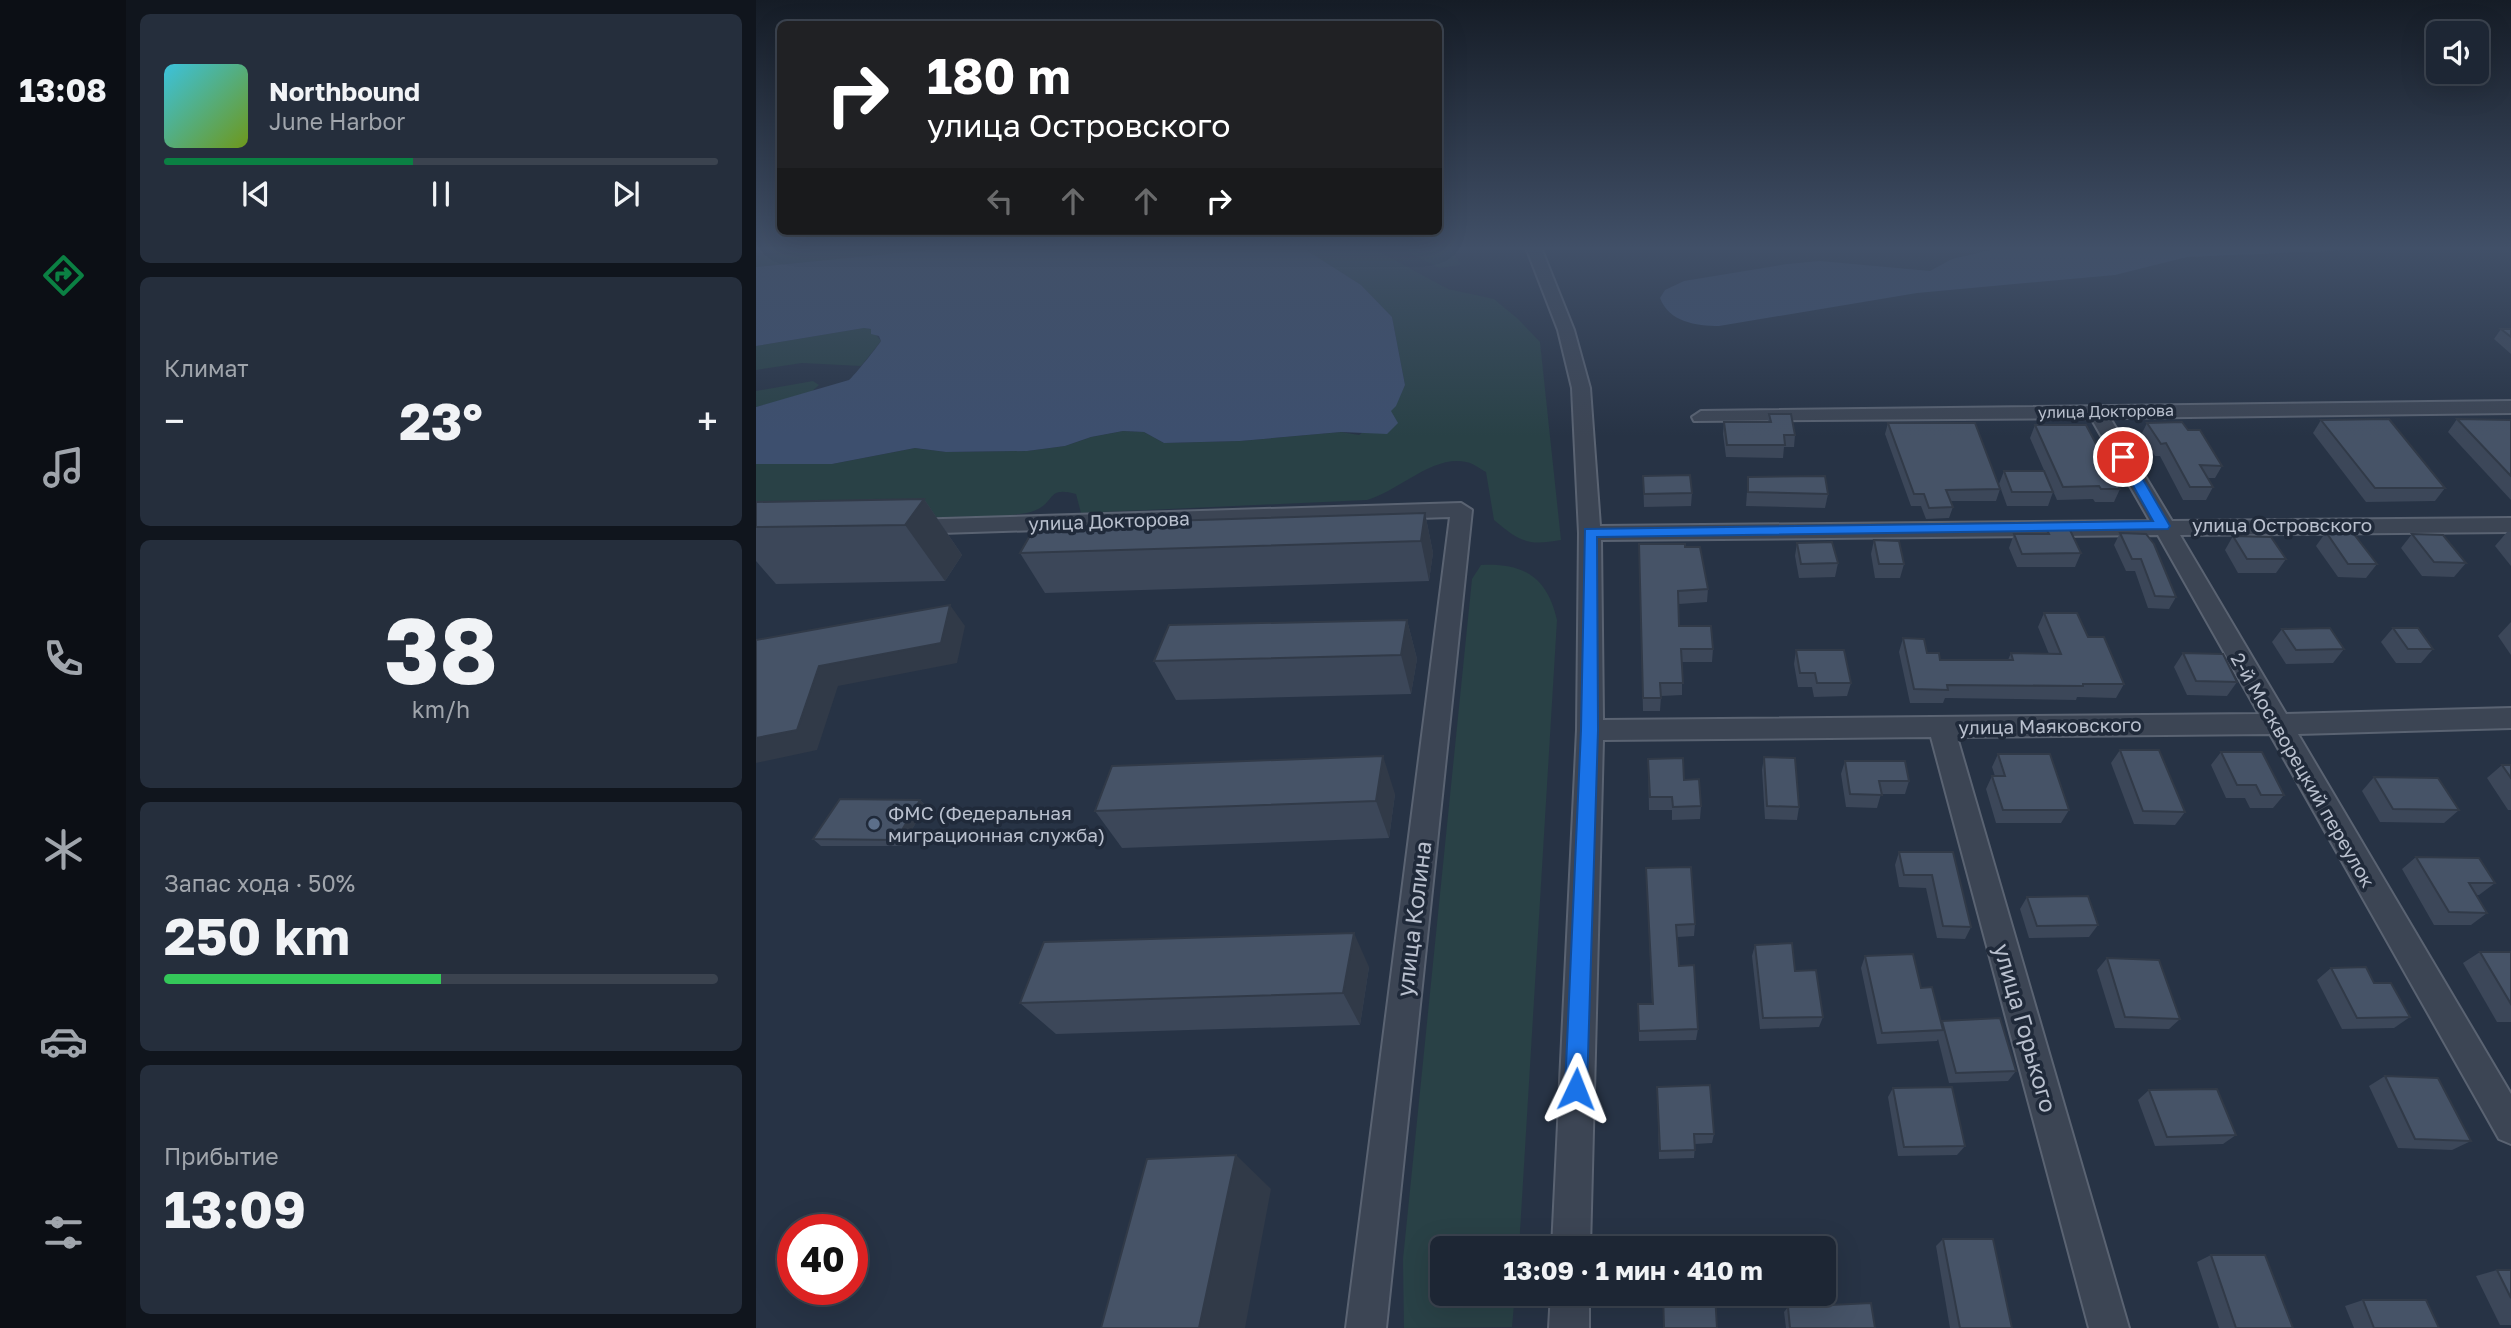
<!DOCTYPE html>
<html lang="ru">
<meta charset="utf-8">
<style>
:root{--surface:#1d2634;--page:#252e3c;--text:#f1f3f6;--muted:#a0a5ac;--line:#3b434f;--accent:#0b8043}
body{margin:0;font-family:"Golos Text",sans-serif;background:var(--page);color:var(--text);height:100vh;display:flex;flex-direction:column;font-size:26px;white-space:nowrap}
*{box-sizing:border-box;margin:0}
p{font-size:23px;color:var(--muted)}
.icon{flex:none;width:38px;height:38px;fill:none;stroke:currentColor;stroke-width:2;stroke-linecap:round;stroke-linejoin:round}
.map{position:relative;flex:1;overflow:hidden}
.details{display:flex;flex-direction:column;gap:14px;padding:14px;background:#10151d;width:630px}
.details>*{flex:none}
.hud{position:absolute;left:21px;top:21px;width:665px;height:214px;border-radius:10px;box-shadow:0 7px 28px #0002,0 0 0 2px var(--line);background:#202124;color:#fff;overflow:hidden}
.tools{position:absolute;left:1670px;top:21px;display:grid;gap:14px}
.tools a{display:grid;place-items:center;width:63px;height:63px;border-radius:10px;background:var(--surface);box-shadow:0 7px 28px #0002,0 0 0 2px var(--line);font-size:35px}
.speed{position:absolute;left:21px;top:1214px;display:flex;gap:14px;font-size:35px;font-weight:700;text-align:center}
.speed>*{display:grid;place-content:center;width:91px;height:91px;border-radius:50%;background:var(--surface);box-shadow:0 7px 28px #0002,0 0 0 2px var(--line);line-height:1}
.speed .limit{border:10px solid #d22;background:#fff;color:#111}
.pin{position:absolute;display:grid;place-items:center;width:60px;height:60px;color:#fff;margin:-30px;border:4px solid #fff;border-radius:50%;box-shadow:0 2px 7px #0007}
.me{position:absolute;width:77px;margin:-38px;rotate:2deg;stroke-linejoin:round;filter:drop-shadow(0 0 5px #0008)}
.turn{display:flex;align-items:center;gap:24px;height:147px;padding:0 35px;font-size:32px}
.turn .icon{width:91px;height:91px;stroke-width:2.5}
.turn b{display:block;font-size:49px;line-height:60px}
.lanes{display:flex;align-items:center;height:66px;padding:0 35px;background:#0003;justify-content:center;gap:35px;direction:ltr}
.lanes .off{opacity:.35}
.big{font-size:52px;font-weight:700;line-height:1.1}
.details .card{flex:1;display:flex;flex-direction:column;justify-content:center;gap:10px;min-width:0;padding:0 24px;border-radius:10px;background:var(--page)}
.details .dial{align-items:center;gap:0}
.dial b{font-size:91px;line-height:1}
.song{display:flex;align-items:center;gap:21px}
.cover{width:84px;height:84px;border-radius:10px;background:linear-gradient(135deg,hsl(190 70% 55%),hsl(80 70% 35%))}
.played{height:7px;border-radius:4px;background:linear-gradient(90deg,var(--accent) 45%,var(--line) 45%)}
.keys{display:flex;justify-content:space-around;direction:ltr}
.heat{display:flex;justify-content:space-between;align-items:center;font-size:38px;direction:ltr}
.charge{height:10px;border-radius:5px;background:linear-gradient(90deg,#34c759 50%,var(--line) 0)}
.trip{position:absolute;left:674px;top:1236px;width:406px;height:70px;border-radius:10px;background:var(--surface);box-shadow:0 7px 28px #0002,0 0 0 2px var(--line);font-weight:700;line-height:70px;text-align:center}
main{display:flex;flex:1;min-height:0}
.tabs{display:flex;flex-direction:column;width:126px;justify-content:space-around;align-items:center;background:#0c0f15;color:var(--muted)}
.tabs .icon{width:49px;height:49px}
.tabs .current{color:var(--accent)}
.tabs b{font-size:32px;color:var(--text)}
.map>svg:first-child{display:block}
.green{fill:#294146}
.water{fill:#3d4f6e}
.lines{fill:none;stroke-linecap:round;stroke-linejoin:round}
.minor-casing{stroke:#5a6372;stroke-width:4}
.minor{fill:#3c4554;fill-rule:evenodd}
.wall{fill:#3c4759}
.shaded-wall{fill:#313a48}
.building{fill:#465367;stroke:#313a48;stroke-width:2}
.route{fill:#1a73e8;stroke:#114b97;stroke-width:2}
.service-dot{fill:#5c6f8a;stroke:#202a3a;stroke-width:2.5}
.labels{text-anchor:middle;stroke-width:7;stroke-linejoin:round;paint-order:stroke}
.far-street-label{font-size:16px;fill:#b9c0ce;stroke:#202a3a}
.street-label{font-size:19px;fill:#b9c0ce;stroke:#202a3a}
.poi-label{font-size:19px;fill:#b9c0ce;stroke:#202a3a;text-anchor:start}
.near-street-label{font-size:23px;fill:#b9c0ce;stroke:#202a3a}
</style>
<main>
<nav class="tabs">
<b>13:08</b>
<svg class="icon current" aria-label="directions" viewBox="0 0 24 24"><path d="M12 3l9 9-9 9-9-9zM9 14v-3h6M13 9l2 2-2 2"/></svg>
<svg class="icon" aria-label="music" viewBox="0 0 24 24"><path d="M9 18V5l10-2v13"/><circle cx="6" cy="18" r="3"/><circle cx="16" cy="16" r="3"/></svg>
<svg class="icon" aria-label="phone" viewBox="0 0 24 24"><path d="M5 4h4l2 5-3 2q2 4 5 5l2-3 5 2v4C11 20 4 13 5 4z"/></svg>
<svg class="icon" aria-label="climate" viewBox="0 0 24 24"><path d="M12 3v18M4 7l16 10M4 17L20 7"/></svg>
<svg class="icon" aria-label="car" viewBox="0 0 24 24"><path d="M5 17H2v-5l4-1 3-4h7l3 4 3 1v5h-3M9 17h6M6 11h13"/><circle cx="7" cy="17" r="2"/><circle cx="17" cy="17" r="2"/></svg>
<svg class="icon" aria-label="filters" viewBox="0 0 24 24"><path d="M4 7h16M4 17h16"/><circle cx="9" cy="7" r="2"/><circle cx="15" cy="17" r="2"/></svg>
</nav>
<section class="details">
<div class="card">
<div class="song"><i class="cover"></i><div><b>Northbound</b><p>June Harbor</p></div></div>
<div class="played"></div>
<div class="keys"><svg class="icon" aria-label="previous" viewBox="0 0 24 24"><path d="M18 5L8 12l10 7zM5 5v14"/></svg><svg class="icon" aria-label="pause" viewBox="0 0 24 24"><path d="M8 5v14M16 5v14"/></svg><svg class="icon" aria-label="next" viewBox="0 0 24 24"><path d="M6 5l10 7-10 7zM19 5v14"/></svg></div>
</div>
<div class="card"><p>Климат</p>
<div class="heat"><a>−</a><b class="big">23°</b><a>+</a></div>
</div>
<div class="card dial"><b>38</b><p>km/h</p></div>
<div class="card"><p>Запас хода · 50%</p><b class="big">250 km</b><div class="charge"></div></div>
<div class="card"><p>Прибытие</p><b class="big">13:09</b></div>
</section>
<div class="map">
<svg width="1755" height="1328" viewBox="0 0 1755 1328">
<rect width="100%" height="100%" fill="#273345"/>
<g class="green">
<polygon points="172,250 0,267 0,257 74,250"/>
<path d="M550 250H620L692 289 738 299 762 319 784 342 805 540C772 546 764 542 738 520L730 472C724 469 717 463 710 462 676 455 642 492 611 500L325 513 320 494C291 486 300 501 280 510 272 514 260 514 251 516L0 520V464H76L159 448 190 452 271 451 309 446 335 437 367 431 388 432 408 443 484 441 585 432 603 435 634 411 649 385 636 317 605 285Z"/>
<polygon points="648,250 696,250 705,265 683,268"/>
<polygon points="108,328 115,329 125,341 105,366 46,363 0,370 0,346"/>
<polygon points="57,381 63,385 54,393 0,407 0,391"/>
<path d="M725 565C768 563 791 577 801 620L763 1248H686V1293H759L756 1327 648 1328 647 1259 716 579Z"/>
</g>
<g class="water">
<path d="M172 250H550L605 285 636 317 649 385 640 406 635 411 642 423 631 434 585 432 484 441 408 443 388 432 367 431 335 437 309 446 271 451 190 452 159 448 76 464H0V407L93 380C98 376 122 346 125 341L123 336 115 334V329L108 328 0 346V267Z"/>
<path d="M1234 250H1593L1431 257 1359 275 1161 293 963 326C940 326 913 322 904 298L909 290 928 281 1031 264 1064 261 1174 271 1196 259Z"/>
</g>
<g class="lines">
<g class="minor-casing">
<g id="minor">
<path d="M771 250H786L818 330 834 388 844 526 1394 521 1335 418 938 421 936 417 945 411 1755 401V413L1354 418 1416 521 1755 518V532L1424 535 1530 714 1755 708V728L1542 734 1755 1094V1144L1743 1139 1514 734 1201 737 1373 1328H1333L1175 737 847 740 834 1248H796L821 730 823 533 816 388 802 330ZM1402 535 1503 714 847 720 845 540Z"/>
<polygon points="705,503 716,510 630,1328 590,1328 694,517 154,534 143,527 154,520"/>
<polygon points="795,1293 833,1293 833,1328 793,1328"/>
</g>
</g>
<use href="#minor" class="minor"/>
</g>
<g class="wall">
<polygon points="1745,329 1755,329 1755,354 1738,339"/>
<polygon points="1013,414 1039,435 1038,447 1028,447 1027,458 970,457 967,434 968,422 1012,422"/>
<polygon points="1701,419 1755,420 1755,500 1692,432"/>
<polygon points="1565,420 1689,488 1679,501 1610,502 1557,433"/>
<polygon points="1132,423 1244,489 1240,501 1195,501 1197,507 1193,518 1170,519 1165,506 1155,506 1129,434"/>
<polygon points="1391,423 1432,430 1466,466 1459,478 1452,478 1457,487 1450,500 1427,500 1404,456 1399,456 1385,435"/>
<polygon points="1279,425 1364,489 1358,502 1339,502 1337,499 1301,500 1274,438"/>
<polygon points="1248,471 1297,492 1292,506 1251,506 1243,484"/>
<polygon points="887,476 936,493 935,506 888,507"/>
<polygon points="992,477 1072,494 1069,508 990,506"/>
<polygon points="168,499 206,555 189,581 20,584 0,561 0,502"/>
<polygon points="669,513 677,553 673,581 289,593 264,553"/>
<polygon points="1291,530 1325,553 1319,567 1261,567 1253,548 1258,534 1290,534"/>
<polygon points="1570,532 1621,564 1610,578 1582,577 1560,546"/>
<polygon points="1751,532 1755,532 1755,566 1739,546"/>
<polygon points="1364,533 1420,597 1413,609 1392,608 1379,571 1370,571 1358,545"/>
<polygon points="1656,534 1710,563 1698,577 1666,576 1645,548"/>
<polygon points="1477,536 1530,559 1520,573 1482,573 1469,550"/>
<polygon points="1118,540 1148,564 1144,578 1119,578 1115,554"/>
<polygon points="1041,543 1082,563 1079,577 1043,578 1039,556"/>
<polygon points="929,547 952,589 951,602 923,604 923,626 957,649 956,662 926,662 926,695 905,696 904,711 887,711 883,557"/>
<polygon points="1288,613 1332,637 1368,684 1360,698 1321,697 1320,700 1189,698 1187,703 1154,703 1143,652 1147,638 1184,660 1252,660 1255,653 1293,654 1282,627"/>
<polygon points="651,620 661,659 655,694 420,700 398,661"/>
<polygon points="1755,622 1755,655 1742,636"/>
<polygon points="1637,628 1677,649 1665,663 1640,663 1625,642"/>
<polygon points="1526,629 1588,649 1577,663 1530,664 1516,642"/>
<polygon points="1040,650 1095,683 1091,696 1058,697 1056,687 1042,687 1038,664"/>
<polygon points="1427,653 1481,682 1471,696 1431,695 1418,667"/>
<polygon points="1364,750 1429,812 1419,825 1378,824 1355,763"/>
<polygon points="1465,752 1528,795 1517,808 1494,808 1489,798 1470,798 1455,765"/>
<polygon points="1242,754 1313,810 1305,823 1240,823 1230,789 1236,776 1239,776 1236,767"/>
<polygon points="1008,757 1043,807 1041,820 1009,819 1006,770"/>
<polygon points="892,759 928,780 945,806 944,819 916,820 916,810 893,810"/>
<polygon points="1089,761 1153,781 1149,794 1125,794 1121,808 1090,807 1085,774"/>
<polygon points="1746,765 1755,765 1755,810 1752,810 1731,778"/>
<polygon points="1618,777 1703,810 1688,823 1624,822 1606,791"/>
<polygon points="639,794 633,838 366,848 339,811"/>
<polygon points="164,800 170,806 146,846 65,846 57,839"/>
<polygon points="1143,852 1197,852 1215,927 1209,939 1181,938 1170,888 1143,887 1139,865"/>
<polygon points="1660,857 1739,883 1723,895 1720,895 1731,913 1715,925 1678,925 1646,869"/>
<polygon points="890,868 939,924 938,936 921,937 923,966 942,1029 940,1040 883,1041 882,1004 896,1004"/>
<polygon points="1271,897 1342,925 1333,937 1273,938 1264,909"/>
<polygon points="999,945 1039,971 1067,1017 1063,1027 1004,1029 996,956"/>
<polygon points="1724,952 1755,952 1755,1022 1741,1022 1707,963"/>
<polygon points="1109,956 1165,988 1185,1023 1186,1021 1260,1071 1252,1081 1193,1083 1182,1039 1181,1041 1121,1044 1105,968"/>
<polygon points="1351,958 1424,1019 1413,1029 1359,1028 1341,970"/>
<polygon points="613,967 604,1025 300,1034 264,1003"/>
<polygon points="1575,968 1654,1017 1638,1028 1586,1029 1561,980"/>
<polygon points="1629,1076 1715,1141 1696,1150 1642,1148 1613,1086"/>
<polygon points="901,1087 958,1134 956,1143 939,1144 938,1158 903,1159"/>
<polygon points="1137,1088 1209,1146 1201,1155 1142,1156 1132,1097"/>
<polygon points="1393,1090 1480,1135 1467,1144 1399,1146 1382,1100"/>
<polygon points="1187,1239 1256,1328 1194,1328 1180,1246"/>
<polygon points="1455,1255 1537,1328 1463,1328 1441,1262"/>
<polygon points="1741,1270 1755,1270 1755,1325 1744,1325 1720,1276"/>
<polygon points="1607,1300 1683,1328 1598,1328 1589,1306"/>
<polygon points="1032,1307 1119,1328 1030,1328 1028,1312"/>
</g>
<g class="shaded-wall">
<polygon points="168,499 206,555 189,581 149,525"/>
<polygon points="669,513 677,553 673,581 665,541"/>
<polygon points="194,605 209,626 201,663 82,686 61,750 0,763 0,738 63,666"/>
<polygon points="651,620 661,659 655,694 645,655"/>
<polygon points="627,756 639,794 633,838 620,801"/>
<polygon points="164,800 170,806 146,846 140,840"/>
<polygon points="598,933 613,967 604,1025 587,993"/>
<polygon points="480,1155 515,1189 489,1328 443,1328"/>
</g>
<g class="building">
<polygon points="1745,329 1755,329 1755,337"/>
<polygon points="1013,414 1035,414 1039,435 1028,435 1029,445 971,445 968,422 1015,422"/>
<polygon points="1633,419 1689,488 1619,488 1565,420"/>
<polygon points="1701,419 1755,420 1755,476"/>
<polygon points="1426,422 1432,430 1444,430 1466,466 1444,465 1457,487 1434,487 1410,443 1405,444 1391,423"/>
<polygon points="1132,423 1219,423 1244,489 1190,490 1197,507 1173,508 1168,494 1158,494"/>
<polygon points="1279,425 1330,425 1364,489 1345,489 1343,486 1307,487"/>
<polygon points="1248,471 1288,471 1297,492 1256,492"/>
<polygon points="934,475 936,493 888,494 887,476"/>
<polygon points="1069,476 1072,494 992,492 992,477"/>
<polygon points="168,499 149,525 0,527 0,502"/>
<polygon points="669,513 665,541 264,553 280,525"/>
<polygon points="1291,530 1314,530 1325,553 1266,554 1258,534 1293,534"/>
<polygon points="1570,532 1597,533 1621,564 1592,564"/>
<polygon points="1364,533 1390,534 1398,544 1420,597 1399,596 1385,559 1376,559"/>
<polygon points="1656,534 1687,535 1710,563 1678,562"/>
<polygon points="1477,536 1515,537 1530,559 1491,559"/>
<polygon points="1118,540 1143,541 1148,564 1123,564"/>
<polygon points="1076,542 1082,563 1045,564 1041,543"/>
<polygon points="883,544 929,544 929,547 944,547 952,589 922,591 923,626 955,626 957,649 925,649 927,683 904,683 905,698 887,698"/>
<polygon points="194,605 185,643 63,666 41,730 0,738 0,640"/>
<polygon points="1288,613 1321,613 1332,637 1348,637 1368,684 1327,684 1327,686 1191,685 1192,690 1158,689 1147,638 1168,639 1171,653 1183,653 1184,660 1257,660 1255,653 1305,654"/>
<polygon points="651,620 645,655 398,661 413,625"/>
<polygon points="1574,628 1588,649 1540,650 1526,629"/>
<polygon points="1637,628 1662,628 1677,649 1652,649"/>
<polygon points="1040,650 1088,650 1095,683 1061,683 1059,673 1044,673"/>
<polygon points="1427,653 1467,654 1481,682 1440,681"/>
<polygon points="1364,750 1403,750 1429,812 1387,811"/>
<polygon points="1465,752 1506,752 1528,795 1505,795 1500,785 1481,785"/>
<polygon points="1242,754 1294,754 1313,810 1247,810 1236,776 1249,776"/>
<polygon points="627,756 620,801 339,811 356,766"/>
<polygon points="1008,757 1039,758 1043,807 1011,806"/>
<polygon points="927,758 928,780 943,779 945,806 917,807 916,797 894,797 892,759"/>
<polygon points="1089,761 1149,761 1153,781 1123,781 1126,795 1094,794"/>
<polygon points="1746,765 1755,765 1755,778"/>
<polygon points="1618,777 1682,778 1703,810 1637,809"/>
<polygon points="84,799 164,800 140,840 57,839"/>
<polygon points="1143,852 1197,852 1215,927 1187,926 1176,875 1148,875"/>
<polygon points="1660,857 1723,858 1739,883 1713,883 1731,913 1693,912"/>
<polygon points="935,867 939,924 920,925 923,966 938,965 942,1029 883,1031 882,1004 897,1004 890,868"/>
<polygon points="1332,896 1342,925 1281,926 1271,897"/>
<polygon points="598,933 587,993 264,1003 288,942"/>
<polygon points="1036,943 1039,971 1060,970 1067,1017 1007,1018 999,945"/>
<polygon points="1724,952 1755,952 1755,1004"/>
<polygon points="1157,954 1165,988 1176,987 1187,1030 1126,1033 1109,956"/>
<polygon points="1351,958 1403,960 1424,1019 1369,1017"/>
<polygon points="1610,967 1618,983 1635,983 1654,1017 1601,1018 1575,968"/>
<polygon points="1244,1018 1260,1071 1200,1073 1186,1021"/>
<polygon points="1629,1076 1682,1078 1715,1141 1659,1139"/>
<polygon points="954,1085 958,1134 938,1134 939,1150 904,1151 901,1087"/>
<polygon points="1196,1087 1209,1146 1148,1147 1137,1088"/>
<polygon points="1461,1089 1480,1135 1411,1137 1393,1090"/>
<polygon points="480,1155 443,1328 345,1328 391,1159"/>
<polygon points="1187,1239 1237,1239 1256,1328 1204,1328"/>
<polygon points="1455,1255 1509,1255 1537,1328 1480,1328"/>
<polygon points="1741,1270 1755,1270 1755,1298"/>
<polygon points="907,1293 959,1293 961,1328 908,1328"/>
<polygon points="1607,1300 1670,1300 1683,1328 1618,1328"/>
<polygon points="1115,1303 1119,1328 1034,1328 1032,1307"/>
</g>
<linearGradient id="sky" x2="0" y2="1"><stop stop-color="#151c26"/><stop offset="0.57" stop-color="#415068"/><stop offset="1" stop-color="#415068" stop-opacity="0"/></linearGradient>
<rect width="1755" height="436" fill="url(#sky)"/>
<polygon class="route" points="1367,453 1374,457 1414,526 1412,529 841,537 842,730 831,1089 828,1097 820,1100 813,1097 809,1089 825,730 829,529 1397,521 1361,457"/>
<circle class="service-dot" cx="118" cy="824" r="7"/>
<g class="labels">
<g class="far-street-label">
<text transform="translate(1350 411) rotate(-1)" y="6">улица Докторова</text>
</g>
<g class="street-label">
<text transform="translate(353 521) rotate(-2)" y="7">улица Докторова</text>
<text x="1526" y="532">улица Островского</text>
<text transform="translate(1294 726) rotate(-1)" y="7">улица Маяковского</text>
<text transform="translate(1547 770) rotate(60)" y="7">2-й Москворецкий переулок</text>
</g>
<g class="poi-label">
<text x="132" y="820">ФМС (Федеральная<tspan x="132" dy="22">миграционная служба)</tspan></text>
</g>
<g class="near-street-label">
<text transform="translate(658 919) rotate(-83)" y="8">улица Колина</text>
<text transform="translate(1269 1028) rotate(74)" y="8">улица Горького</text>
</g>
</g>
</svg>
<div class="tools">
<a><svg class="icon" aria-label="sound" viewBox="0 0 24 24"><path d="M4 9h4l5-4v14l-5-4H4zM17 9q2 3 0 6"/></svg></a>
</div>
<div class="speed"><div class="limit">40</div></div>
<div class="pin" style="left:1367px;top:457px;background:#d93025"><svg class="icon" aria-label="arrive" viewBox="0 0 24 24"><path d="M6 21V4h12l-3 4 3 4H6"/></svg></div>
<svg class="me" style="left:820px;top:1089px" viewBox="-20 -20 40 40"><path d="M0-17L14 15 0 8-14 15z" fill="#1a73e8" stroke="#fff" stroke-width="4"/></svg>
<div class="trip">13:09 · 1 мин · 410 m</div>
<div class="hud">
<div class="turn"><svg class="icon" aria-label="right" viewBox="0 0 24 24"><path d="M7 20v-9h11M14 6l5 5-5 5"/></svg><div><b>180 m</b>улица Островского</div></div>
<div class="lanes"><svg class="icon off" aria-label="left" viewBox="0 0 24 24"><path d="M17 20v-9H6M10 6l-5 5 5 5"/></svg><svg class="icon off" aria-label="ahead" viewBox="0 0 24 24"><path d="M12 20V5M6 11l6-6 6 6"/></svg><svg class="icon off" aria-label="ahead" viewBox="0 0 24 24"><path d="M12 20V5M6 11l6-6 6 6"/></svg><svg class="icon" aria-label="right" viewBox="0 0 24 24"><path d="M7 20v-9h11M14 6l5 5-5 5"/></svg></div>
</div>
</div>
</main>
